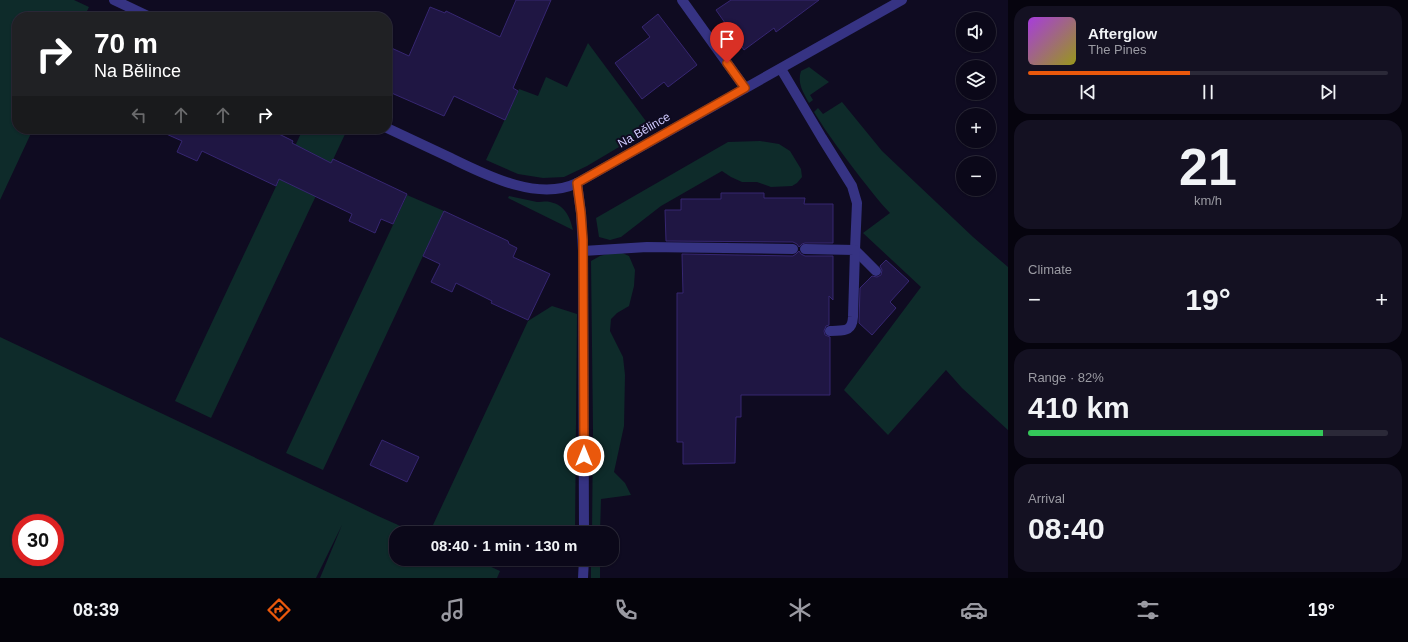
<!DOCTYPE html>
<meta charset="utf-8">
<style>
:root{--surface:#0b0819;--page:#141122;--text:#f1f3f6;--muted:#9a9aa2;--line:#2b2938;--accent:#ea580c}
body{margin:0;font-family:Arial,sans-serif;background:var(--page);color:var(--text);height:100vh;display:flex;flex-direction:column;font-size:15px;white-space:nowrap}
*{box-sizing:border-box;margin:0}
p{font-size:13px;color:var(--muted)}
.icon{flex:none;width:22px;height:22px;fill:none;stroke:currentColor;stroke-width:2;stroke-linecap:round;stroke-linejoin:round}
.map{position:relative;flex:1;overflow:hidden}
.sheet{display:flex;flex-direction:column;gap:6px;padding:6px;background:#06040e;width:400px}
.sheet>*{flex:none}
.top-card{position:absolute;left:12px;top:12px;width:380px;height:122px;border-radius:16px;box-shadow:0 1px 3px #0004,0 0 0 1px var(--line);background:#202124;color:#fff;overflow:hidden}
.tools{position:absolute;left:956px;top:12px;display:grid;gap:8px}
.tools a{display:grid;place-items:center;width:40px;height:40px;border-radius:50%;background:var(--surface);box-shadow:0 1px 3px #0004,0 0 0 1px var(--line);font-size:20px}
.speed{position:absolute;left:12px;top:514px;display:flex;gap:8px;font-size:20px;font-weight:700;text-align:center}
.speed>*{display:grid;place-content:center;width:52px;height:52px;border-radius:50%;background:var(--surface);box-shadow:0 1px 3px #0004,0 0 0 1px var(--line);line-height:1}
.speed .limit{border:6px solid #d22;background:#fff;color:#111}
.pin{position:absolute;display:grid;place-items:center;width:34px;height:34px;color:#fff;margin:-41px -17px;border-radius:50% 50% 50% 0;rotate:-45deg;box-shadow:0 0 4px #0007}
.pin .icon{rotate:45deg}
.me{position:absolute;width:44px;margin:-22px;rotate:0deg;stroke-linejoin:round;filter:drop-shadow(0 0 3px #0008)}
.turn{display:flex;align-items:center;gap:14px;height:84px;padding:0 16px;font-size:18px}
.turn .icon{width:52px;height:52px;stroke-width:2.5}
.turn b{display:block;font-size:28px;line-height:34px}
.lanes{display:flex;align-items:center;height:38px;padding:0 16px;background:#0003;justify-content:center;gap:20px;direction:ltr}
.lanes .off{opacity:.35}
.big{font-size:30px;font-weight:700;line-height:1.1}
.sheet .widget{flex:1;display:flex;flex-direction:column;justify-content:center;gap:6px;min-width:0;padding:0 14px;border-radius:16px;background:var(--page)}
.sheet .dial{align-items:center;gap:0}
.dial b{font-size:52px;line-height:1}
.song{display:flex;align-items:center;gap:12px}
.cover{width:48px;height:48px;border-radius:6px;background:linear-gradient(135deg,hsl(280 70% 55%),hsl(60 70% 35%))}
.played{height:4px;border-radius:2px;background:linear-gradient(90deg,var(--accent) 45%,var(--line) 45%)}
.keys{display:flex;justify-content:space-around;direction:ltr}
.heat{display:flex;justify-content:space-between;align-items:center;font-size:22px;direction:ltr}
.charge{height:6px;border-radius:3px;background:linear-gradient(90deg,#34c759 82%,var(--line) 0)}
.trip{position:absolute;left:389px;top:526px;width:230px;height:40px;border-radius:16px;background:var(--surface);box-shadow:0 1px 3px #0004,0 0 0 1px var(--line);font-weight:700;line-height:40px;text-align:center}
.tabs{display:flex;height:64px;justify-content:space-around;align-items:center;background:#04030a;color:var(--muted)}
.tabs .icon{width:28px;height:28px}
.tabs .current{color:var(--accent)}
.tabs b{font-size:18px;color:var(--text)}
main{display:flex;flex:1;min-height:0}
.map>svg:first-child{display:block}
.green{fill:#0e2b2a;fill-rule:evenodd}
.building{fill:#1f1643;stroke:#362671}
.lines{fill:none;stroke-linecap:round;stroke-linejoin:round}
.lane{stroke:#363383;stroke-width:10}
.street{stroke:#363383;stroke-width:10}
.route-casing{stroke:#983908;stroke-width:10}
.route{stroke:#ea580c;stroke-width:7}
.labels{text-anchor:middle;stroke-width:4;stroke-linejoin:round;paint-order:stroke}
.street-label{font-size:12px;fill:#d1cbff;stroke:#0f0b21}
</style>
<main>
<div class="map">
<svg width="1008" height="578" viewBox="0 0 1008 578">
<rect width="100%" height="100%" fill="#0f0b21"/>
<g class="green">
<polygon points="0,0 74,0 89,7 84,17 17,17 17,129 33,129 0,200"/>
<polygon points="588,43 651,128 587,166 564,177 543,178 518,174 486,160 519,89 538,96 546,77 567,87"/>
<path d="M809 67 829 82 810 95 813 100 809 103C803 92 797 83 801 71Z"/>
<path d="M842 102 882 151 973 237 1008 267V430L962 388 946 370 888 435 844 390 921 287 863 233 890 213C879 202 870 189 860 177 844 156 828 135 814 112L818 108 823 114Z"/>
<polygon points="303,129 344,129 347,130 211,418 175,401"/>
<polygon points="760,141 779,144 790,151 801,169 802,177 797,183 792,186 771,187 757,182 742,182 731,177 722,171 661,206 621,237 610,240 599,237 596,218 728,142"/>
<polygon points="407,195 444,211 323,470 286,453"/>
<path d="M509 196C518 198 528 200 537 202 542 202 546 201 550 202 565 205 570 217 573 230L508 198Z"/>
<polygon points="618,251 629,256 635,270 634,286 629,306 617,313 611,319 610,331 623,357 625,375 624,426 614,472 625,483 631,495 601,499 600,533 592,533 593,431 591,261 600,256"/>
<polygon points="552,306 577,314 575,532 574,533 456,533 433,525 528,321"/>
<path d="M0 337 351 503 378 516 416 533H396V559H474L500 571 497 578H320L342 525 316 578H0ZM21 523H55V557H21Z"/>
<rect x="591" y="559" width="9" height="19"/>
</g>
<g class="building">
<polygon points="516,0 551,0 513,88 518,91 505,120 454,96 444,116 387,91 387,46 409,56 430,7 445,13 446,11 500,37"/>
<polygon points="731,0 819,0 776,32 774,28 744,50 716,10"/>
<polygon points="658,14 697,65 668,87 664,82 642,99 615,63 650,37 642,27"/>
<polygon points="155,129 269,129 293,141 292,143 331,163 333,159 407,194 393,224 381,219 375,233 349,221 352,214 279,179 276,186 202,151 197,161 177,152 182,141"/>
<polygon points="721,193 764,193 764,198 805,198 804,204 833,204 833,243 805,243 802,244 799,247 797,244 793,242 666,241 665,210 681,210 681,199 721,199"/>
<polygon points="444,211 508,241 509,244 517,248 513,257 550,274 528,320 491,303 492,301 456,283 452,292 431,282 440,264 423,256"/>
<polygon points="799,251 801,254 805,256 833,256 833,300 829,296 829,325 826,326 824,331 825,335 830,337 830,395 741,395 741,417 736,417 735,463 683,464 683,442 677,442 677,293 683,293 682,254 793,256 796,254"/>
<polygon points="886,260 909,281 890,302 896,308 872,335 859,323 860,288 872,276 877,277 881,275 882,270 880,266"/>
<polygon points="382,440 419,457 407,482 370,465"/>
</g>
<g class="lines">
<g class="lane">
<polyline points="781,69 822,138 852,186 857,203 855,250 876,271"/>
<path d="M805 249 855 250 853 317C852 333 843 330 830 331"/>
<polyline points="583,251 647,247 793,249"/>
</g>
<g class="street">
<polyline points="114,0 150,17"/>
<polyline points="682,0 745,88"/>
<path d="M387 128C408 138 430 148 451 158 486 175 538 202 577 183L902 0"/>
<polyline points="577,183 581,213 583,251 584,533"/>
<polyline points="583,578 584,559"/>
</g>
</g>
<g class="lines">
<g class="route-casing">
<polyline id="route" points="584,456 583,240 581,213 577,183 745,88 727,63"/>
</g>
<use href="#route" class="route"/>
</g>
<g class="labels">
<g class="street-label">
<text transform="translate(644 130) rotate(-30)" y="4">Na Bělince</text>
</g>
</g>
</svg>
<div class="tools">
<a><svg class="icon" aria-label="sound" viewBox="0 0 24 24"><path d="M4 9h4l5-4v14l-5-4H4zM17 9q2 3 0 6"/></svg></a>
<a><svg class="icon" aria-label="layers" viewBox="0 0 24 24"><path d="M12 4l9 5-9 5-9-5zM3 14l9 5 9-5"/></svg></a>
<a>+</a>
<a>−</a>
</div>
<div class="speed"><div class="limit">30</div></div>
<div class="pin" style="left:727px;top:63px;background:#d93025"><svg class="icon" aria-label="arrive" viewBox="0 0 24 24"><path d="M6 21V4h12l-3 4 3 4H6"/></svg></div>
<svg class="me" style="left:584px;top:456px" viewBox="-20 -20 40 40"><circle r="17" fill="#ea580c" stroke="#fff" stroke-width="3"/><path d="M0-11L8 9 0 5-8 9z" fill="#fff"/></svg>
<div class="trip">08:40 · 1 min · 130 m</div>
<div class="top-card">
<div class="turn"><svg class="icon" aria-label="right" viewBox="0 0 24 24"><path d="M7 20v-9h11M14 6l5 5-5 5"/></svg><div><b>70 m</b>Na Bělince</div></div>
<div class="lanes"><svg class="icon off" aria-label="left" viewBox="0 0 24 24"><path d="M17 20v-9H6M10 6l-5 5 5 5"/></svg><svg class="icon off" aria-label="ahead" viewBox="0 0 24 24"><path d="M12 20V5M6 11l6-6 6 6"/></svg><svg class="icon off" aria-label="ahead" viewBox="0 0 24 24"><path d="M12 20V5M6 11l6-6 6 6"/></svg><svg class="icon" aria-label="right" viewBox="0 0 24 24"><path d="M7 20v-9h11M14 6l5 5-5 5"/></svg></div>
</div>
</div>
<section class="sheet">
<div class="widget">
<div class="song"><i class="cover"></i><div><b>Afterglow</b><p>The Pines</p></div></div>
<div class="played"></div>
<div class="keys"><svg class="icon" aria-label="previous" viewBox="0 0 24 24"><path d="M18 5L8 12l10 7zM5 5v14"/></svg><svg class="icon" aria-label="pause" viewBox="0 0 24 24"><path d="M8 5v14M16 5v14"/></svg><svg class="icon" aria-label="next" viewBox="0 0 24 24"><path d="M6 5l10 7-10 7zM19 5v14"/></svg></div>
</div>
<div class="widget dial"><b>21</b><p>km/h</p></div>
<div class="widget"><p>Climate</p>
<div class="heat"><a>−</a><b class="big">19°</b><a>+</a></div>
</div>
<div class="widget"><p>Range · 82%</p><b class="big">410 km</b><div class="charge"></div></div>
<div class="widget"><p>Arrival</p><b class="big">08:40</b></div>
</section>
</main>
<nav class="tabs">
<b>08:39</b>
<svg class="icon current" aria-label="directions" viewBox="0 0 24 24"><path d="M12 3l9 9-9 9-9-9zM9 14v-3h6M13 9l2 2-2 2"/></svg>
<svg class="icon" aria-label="music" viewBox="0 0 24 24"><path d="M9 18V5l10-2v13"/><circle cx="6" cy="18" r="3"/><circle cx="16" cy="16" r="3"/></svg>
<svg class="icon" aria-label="phone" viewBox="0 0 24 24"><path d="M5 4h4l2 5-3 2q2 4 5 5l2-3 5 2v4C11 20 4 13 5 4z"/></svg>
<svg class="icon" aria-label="climate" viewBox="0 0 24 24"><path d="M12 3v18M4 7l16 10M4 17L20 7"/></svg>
<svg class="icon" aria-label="car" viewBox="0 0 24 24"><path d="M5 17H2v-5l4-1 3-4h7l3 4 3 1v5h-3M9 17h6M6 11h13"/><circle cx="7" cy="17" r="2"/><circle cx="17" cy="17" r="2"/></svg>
<svg class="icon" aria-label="filters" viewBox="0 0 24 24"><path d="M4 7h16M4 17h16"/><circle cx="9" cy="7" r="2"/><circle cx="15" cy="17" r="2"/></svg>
<b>19°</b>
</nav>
